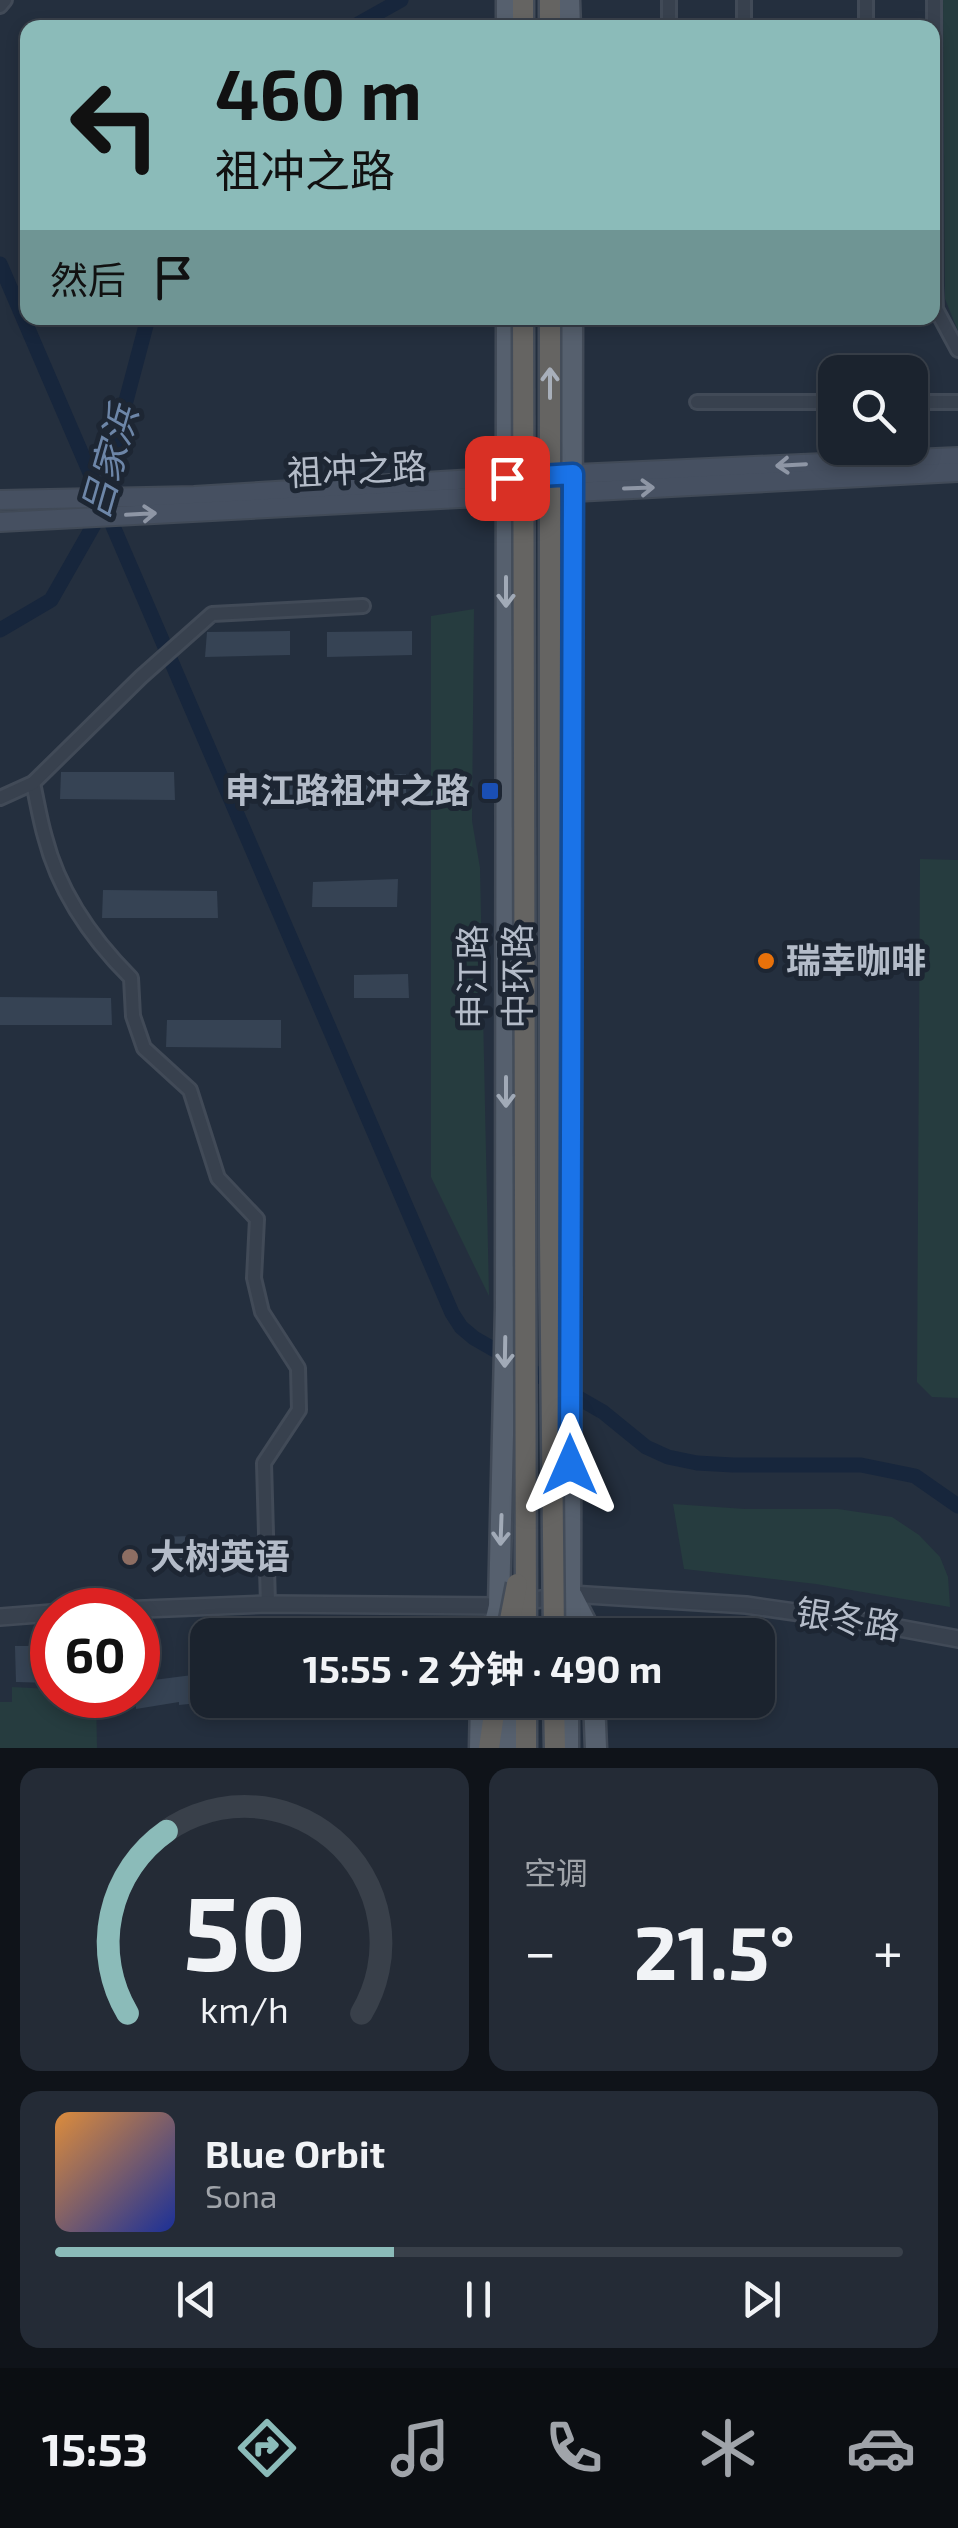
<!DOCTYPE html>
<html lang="zh">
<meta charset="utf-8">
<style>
:root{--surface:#1b232e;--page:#242b36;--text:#f1f3f6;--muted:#a0a4aa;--line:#39404a;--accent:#8bbbb9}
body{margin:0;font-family:"Exo 2","Noto Sans SC",sans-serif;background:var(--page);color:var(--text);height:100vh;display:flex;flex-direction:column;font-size:38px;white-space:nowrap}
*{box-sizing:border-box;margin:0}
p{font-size:32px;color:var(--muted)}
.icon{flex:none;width:55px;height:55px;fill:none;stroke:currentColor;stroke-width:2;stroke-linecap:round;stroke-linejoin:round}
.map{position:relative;height:1748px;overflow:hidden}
.details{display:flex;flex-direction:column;gap:20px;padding:20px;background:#0f1319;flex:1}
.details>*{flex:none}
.banner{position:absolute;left:20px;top:20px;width:920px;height:305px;border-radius:20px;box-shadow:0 5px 15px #0003,0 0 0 2px var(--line);background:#8bbbb9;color:#111;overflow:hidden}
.controls{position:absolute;left:818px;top:355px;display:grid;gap:20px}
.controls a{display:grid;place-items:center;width:110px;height:110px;border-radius:20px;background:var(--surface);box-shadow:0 5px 15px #0003,0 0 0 2px var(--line);font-size:50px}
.speed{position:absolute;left:30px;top:1588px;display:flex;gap:20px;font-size:50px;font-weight:700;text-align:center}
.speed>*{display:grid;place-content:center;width:130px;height:130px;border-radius:50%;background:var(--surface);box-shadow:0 5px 15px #0003,0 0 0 2px var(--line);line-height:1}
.speed .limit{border:15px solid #d22;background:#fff;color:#111}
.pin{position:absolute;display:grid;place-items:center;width:85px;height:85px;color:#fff;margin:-42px;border-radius:20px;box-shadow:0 5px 15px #0006}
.me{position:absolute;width:110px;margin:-55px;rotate:0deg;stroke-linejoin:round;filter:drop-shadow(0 0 8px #0008)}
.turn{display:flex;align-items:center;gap:35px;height:210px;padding:0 30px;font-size:45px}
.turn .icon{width:130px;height:130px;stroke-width:2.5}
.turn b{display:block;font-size:70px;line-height:85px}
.then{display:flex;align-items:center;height:95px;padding:0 30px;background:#0003;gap:20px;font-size:38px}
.big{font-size:75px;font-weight:700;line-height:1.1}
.details .card{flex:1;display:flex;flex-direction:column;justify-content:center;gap:15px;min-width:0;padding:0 35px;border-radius:20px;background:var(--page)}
.details .dial{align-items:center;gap:0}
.dial svg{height:260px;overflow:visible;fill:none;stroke:var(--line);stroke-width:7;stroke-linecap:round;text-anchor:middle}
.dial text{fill:var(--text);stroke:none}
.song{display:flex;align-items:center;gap:30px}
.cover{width:120px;height:120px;border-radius:15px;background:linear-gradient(135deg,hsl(30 70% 55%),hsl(230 70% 35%))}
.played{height:10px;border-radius:5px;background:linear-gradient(90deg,var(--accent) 40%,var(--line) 40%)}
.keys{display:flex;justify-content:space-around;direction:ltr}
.heat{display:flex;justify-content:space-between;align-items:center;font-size:55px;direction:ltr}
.details .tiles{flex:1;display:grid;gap:20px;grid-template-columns:1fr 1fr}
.card:last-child{grid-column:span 2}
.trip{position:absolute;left:190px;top:1618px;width:585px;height:100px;border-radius:20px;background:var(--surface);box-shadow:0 5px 15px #0003,0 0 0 2px var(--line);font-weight:700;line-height:100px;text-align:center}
.tabs{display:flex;height:160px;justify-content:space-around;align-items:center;background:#0b0e12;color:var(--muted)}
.tabs .icon{width:70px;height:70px}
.tabs .selected{color:var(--accent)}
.tabs b{font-size:45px;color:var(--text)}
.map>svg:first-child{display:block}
.green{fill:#263c3f}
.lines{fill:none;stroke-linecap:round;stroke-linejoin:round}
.canal{stroke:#17263c;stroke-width:15}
.building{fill:#364354}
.minor-casing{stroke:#414a57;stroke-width:18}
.tertiary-casing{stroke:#414a57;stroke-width:20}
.secondary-casing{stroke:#414a57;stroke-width:22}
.primary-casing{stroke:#414a57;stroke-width:25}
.trunk-casing{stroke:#434c59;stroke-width:25}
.minor{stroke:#38414e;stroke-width:12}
.tertiary{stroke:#38414e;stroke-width:15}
.secondary{stroke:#465061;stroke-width:18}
.primary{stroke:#56606e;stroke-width:20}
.trunk{stroke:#656462;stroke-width:20}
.trunk-bridge-casing{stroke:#434c59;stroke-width:25;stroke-linecap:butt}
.trunk-bridge{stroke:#656462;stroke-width:20}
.oneway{stroke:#a8afba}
.oneway2{stroke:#8e96a5}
.oneway3{stroke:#a1aab7}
.route-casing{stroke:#114b97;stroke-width:25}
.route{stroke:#1a73e8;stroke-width:18}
.transit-dot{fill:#1a4fb4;stroke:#1d2633;stroke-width:4}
.food-dot{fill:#e8710a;stroke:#1d2633;stroke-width:4}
.education-dot{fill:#8d6e63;stroke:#1d2633;stroke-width:4}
.labels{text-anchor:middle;stroke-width:10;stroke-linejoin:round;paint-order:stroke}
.street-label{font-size:35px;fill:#b4bcc9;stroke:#1d2633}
.poi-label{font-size:35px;font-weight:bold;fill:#b4bcc9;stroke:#1d2633;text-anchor:start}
.water-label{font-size:38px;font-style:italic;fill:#6d86a8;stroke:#1d2633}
</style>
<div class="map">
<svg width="958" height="1748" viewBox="0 0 958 1748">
<rect width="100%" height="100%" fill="#242f3e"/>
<g class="green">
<polygon points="943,0 958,0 958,331 945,299"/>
<polygon points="474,609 472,821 480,868 489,1296 431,1177 431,616"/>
<polygon points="920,859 958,860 958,1398 932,1397 917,1382"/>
<polygon points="673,1504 745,1509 838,1509 892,1517 919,1535 940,1557 948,1577 950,1607 816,1584 684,1569"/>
<polygon points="12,1687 52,1689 52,1695 96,1695 97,1748 0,1748 0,1702 12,1702"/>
</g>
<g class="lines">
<g class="canal">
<polyline points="351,28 401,0"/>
<polyline points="0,264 452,1313 461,1327 474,1338 603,1412 646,1447 668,1457 697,1463 733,1465 861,1465 915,1476 958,1506"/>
<polyline points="0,630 51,600 104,507 122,416 148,318"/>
</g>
</g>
<g class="building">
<polygon points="290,631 290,655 205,657 207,632"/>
<polygon points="412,631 412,655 327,657 327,632"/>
<polygon points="61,772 174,772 175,800 60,799"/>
<polygon points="406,774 406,801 268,800 268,775"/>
<polygon points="398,879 397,907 312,907 313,882"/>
<polygon points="103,890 217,891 218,918 102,918"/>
<polygon points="408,974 409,998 354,998 354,975"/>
<polygon points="0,997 111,998 112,1025 0,1025"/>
<polygon points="167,1020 281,1020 281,1048 166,1047"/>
<polygon points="190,1536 190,1543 199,1543 199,1566 157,1568 156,1544 160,1544 160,1537"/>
<polygon points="15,1646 52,1646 52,1683 16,1682"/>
<polygon points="208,1673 208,1702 179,1705 179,1702 136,1709 136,1706 121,1708 119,1695 138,1695 138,1682"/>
</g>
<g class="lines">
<g class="minor-casing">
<g id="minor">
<polyline points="866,0 866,28"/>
<polyline points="934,0 935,285 936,309 958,350"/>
<polyline points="0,6 5,0"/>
<polyline points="669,28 669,0"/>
<polyline points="744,28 744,0"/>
<polyline points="697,402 835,402"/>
<polyline points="910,402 958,402"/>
<path d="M33 783C37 801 40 820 45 837 59 892 92 939 131 978L133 1016 144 1048 190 1090 218 1178 257 1219 254 1278 262 1312 298 1368 299 1410 264 1463 268 1604"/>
<polyline points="0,798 33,783 141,677 212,614 363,606"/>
</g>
</g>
<g class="tertiary-casing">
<g id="tertiary">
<polyline points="119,1610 268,1604 499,1606 571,1594 746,1605 872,1623 958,1639"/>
<polyline points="0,1617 52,1613"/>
</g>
</g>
<g class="secondary-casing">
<g id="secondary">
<polyline points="0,500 194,496 507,477 958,457"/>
<polyline points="0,522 958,472"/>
</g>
</g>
<g class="primary-casing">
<g id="primary">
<polyline points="569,0 570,28"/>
<polyline points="507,28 507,0"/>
<polyline points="572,1596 592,1635"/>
<polyline points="492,1635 499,1606 506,1307 507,318"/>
<polyline points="570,1635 572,318"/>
<polyline points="508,1700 508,1748"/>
<polyline points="594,1700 596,1748"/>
<polyline points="480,1748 481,1700"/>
<polyline points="568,1748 568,1700"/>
</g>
</g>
<g class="trunk-casing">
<g id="trunk">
<polyline points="550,0 550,28"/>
<polyline points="523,28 523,0"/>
<polyline points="526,1700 526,1748"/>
<polyline points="554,1700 555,1748"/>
<polyline points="489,1748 496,1700"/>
</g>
</g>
<use href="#minor" class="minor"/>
<use href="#tertiary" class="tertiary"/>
<use href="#secondary" class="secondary"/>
<use href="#primary" class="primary"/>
<use href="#trunk" class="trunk"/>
<g class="trunk-bridge-casing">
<g id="trunk-bridge">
<polyline points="523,318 526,1635"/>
<polyline points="550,318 550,1238 554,1635"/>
<polyline points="507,1635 517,1584"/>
</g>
</g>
<use href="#trunk-bridge" class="trunk-bridge"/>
</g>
<defs><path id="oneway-shaft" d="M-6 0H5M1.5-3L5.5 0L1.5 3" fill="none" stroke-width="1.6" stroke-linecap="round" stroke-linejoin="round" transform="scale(2.5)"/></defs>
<use class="oneway" href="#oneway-shaft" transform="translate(550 383) rotate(-90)"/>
<g class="oneway2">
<use href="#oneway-shaft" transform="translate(791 465) rotate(177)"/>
<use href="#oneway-shaft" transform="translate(639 488) rotate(-2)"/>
<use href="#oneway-shaft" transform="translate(141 514) rotate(-3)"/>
</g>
<g class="oneway3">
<use href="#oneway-shaft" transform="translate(506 592) rotate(90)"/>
<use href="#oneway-shaft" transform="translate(506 1092) rotate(90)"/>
<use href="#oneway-shaft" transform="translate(505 1352) rotate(91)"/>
<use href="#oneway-shaft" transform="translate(501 1530) rotate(92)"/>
</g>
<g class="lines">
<g class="route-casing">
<polyline id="route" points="507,478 573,474 570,1465"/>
</g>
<use href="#route" class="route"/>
</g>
<rect class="transit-dot" x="480" y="781" width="20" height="20" rx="5"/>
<circle class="food-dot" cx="766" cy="961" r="10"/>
<circle class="education-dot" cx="130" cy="1557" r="10"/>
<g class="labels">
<g class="street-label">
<text transform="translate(357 470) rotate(-3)" y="12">祖冲之路</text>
<text transform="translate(518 976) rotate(-90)" y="12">中环路</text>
<text transform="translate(473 977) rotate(-90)" y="12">申江路</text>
<text transform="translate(848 1620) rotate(9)" y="12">银冬路</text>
</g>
<g class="poi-label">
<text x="470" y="803" text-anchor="end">申江路祖冲之路</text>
<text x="786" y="973">瑞幸咖啡</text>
<text x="150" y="1569">大树英语</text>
</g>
<g class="water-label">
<text transform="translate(110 462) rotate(-74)" y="13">吕家浜</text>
</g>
</g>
</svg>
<div class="controls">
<a><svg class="icon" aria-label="search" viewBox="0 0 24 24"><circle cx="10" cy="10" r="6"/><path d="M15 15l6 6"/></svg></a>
</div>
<div class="speed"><div class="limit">60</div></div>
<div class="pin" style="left:507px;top:478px;background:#d93025"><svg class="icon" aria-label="arrive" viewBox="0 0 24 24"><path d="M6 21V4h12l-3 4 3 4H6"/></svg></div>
<svg class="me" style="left:570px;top:1465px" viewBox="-20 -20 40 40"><path d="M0-17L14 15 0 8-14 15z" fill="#1a73e8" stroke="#fff" stroke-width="4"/></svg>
<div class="trip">15:55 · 2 分钟 · 490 m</div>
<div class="banner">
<div class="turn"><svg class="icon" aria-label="left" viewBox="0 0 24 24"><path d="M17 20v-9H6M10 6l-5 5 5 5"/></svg><div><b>460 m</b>祖冲之路</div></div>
<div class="then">然后<svg class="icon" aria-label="arrive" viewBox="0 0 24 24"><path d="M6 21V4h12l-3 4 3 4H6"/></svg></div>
</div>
</div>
<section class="details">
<div class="tiles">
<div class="card dial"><svg viewBox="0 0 100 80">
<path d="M14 69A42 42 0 1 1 86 69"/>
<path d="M14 69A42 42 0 0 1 26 13" stroke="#8bbbb9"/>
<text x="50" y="56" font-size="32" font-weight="700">50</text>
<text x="50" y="72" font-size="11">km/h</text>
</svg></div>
<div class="card"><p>空调</p>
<div class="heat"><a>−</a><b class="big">21.5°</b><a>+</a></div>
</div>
<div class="card">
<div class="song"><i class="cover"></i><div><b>Blue Orbit</b><p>Sona</p></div></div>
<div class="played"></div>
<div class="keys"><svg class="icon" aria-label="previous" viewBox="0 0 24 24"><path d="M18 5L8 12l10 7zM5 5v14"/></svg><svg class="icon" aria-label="pause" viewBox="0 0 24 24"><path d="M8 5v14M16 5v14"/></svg><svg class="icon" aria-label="next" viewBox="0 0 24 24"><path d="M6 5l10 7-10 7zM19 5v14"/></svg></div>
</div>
</div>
</section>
<nav class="tabs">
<b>15:53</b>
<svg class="icon selected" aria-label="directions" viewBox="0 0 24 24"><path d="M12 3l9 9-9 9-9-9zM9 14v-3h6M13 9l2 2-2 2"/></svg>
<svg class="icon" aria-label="music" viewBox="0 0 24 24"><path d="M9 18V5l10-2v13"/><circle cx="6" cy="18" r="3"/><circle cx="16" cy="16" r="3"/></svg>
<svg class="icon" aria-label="phone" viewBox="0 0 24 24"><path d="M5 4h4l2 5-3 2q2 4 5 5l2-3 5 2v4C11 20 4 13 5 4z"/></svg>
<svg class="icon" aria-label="climate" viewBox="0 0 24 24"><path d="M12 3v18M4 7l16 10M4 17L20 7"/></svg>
<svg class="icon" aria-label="car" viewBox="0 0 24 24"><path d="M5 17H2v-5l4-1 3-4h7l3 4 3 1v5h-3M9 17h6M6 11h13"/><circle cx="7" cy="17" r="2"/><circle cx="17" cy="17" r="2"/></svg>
</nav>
